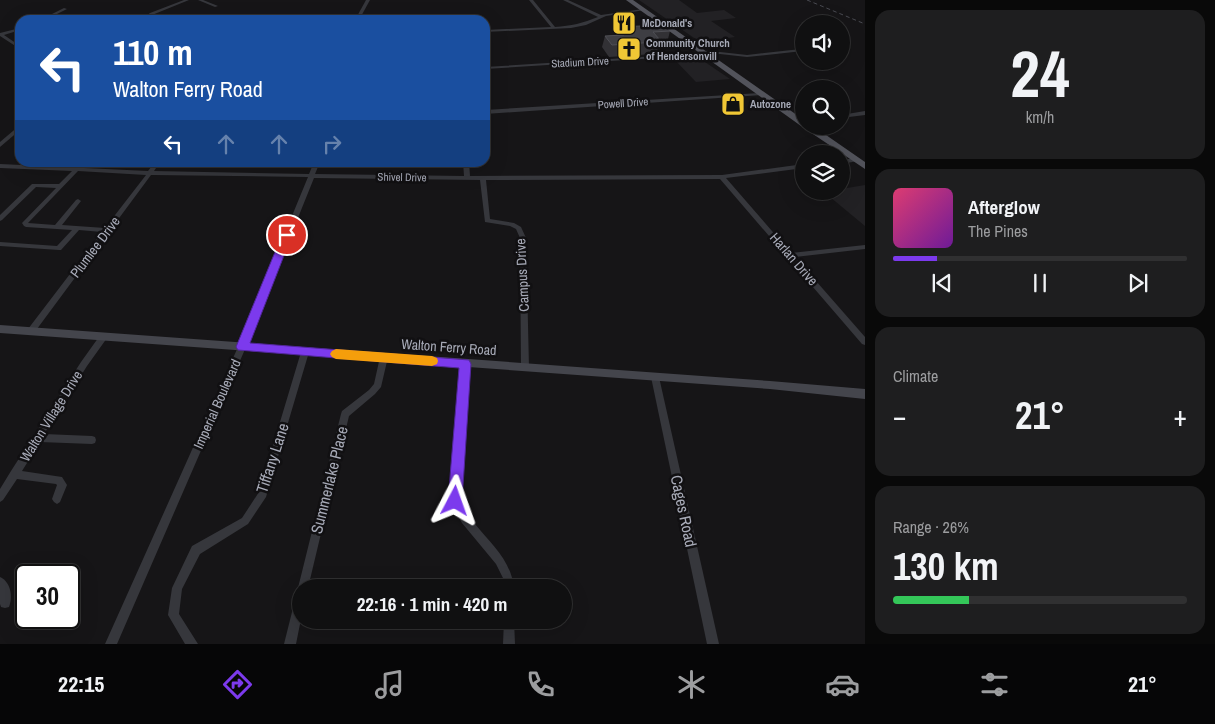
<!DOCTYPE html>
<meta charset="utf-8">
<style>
:root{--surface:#101011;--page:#1e1e1f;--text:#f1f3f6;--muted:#9c9d9f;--line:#303031;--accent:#7c3aed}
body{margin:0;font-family:"Archivo Narrow",sans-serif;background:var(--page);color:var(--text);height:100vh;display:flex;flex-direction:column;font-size:19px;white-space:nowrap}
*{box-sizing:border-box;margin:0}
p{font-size:16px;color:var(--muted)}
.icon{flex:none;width:28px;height:28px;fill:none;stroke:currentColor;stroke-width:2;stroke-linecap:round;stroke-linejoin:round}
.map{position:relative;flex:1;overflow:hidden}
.side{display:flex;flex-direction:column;gap:10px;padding:10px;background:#090909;width:350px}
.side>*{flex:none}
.guide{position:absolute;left:15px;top:15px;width:475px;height:152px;border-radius:15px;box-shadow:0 5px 20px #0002,0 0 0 1px var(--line);background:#1a4fa0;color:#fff;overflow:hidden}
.fabs{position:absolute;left:795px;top:15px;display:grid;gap:10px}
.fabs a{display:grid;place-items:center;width:55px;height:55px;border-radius:50%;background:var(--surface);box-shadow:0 5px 20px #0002,0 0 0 1px var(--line);font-size:25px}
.speed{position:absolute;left:15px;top:564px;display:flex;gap:10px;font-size:25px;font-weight:700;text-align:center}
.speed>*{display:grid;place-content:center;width:65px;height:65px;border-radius:50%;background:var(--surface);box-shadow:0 5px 20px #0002,0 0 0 1px var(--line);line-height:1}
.speed .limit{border:2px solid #111;border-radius:8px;background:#fff;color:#111}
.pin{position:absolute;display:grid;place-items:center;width:42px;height:42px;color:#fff;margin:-21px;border:2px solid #fff;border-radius:50%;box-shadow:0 1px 5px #0007}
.me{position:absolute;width:55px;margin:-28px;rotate:4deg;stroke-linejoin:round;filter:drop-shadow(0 0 4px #0008)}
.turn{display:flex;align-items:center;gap:18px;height:105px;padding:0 15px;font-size:22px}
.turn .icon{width:65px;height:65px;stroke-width:2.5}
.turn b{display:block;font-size:35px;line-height:42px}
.lanes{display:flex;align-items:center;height:48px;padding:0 15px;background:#0003;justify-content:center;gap:25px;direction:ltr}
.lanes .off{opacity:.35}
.big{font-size:38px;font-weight:800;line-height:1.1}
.side .card{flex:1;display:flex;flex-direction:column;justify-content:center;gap:8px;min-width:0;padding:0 18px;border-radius:15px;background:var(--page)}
.side .dial{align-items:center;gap:0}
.dial b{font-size:65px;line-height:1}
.song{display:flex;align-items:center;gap:15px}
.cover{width:60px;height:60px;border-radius:8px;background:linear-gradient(135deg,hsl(340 70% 55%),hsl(280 70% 35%))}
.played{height:5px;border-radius:2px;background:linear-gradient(90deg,var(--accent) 15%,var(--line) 15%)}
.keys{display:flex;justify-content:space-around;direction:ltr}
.heat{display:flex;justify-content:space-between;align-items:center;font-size:28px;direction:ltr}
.charge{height:8px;border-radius:4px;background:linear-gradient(90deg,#34c759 26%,var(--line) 0)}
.trip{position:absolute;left:292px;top:579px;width:280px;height:50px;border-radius:25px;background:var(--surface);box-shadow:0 5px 20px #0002,0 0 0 1px var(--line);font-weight:800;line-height:50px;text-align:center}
.dock{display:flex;height:80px;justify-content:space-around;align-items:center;background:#060607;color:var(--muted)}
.dock .icon{width:35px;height:35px}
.dock .active{color:var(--accent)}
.dock b{font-size:22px;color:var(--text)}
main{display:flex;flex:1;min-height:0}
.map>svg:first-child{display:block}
.built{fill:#222124}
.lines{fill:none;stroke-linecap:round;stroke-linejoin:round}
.street{fill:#36373c;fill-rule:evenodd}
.secondary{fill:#44454c;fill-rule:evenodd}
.primary{fill:#52535b;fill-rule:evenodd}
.rail{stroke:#494a51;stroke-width:1;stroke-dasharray:4 3;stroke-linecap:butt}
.wall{fill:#323135}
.building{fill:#3e3e43;stroke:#4f4f55}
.route{fill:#7c3aed;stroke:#51269a}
.slow{fill:#f59e0b}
.labels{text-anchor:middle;stroke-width:5;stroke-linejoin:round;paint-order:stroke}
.far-poi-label{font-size:11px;font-weight:bold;fill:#a7aab7;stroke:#111012;text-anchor:start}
.far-street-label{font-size:11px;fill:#a7aab7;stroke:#111012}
.street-label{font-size:14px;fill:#a7aab7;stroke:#111012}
.near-street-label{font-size:16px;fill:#a7aab7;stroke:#111012}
</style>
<main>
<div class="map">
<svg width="865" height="644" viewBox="0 0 865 644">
<rect width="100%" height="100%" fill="#161517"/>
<g class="built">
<polygon points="639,0 679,0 697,13 724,10 736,18 711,21 735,37 700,42"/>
<polygon points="699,58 730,79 696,82 675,60"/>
<polygon points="865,185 865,226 824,192 841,191 841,189"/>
</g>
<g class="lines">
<g class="street">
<polygon points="184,0 189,0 152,15 146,20 141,20 150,13"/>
<polygon points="198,0 203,0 218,6 215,7"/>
<polygon points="366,0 370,0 359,20 355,20"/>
<path d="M529 0H533L555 27C571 26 583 23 598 17L563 0H568L601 15 643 9 645 10 606 16 586 25 571 28 485 32V30L551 27Z"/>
<polygon points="64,8 67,9 45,20 40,20"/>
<polygon points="20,28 20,30 4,35 20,46 20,49 0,36 0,33"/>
<polygon points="801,49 803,49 803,51 747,57 720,54 485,69 485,67 720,52 747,55"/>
<polygon points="760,93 762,93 762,95 485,114 485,110"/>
<polygon points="865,111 865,115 841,118 841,115"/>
<polygon points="485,119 487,120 490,126 485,129"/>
<polygon points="20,125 20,130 0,147 0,142"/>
<polygon points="856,158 858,159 858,161 841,164 841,160"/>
<path d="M155 162H160L154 171 309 174 314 162H320L315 174 464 176 463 162H469L470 176 722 175 804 164V168L726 178 791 253 865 245V249L795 257 865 337V345L862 344 720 179 486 180 490 219 514 223 521 227 526 238 529 368 528 370 525 371 522 370 521 368 520 238 516 229 510 226 485 222 480 180 314 178 246 347 117 644H105L238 347 308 177 151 175 34 333H28L27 331 28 329 102 232 79 230 61 250H59L0 246V242L57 246 72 230 26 227 24 226 22 223 56 188 36 187 2 220 0 221V215L32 184H59L72 171 0 168V164L148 171ZM78 171 146 175 105 228 62 225 81 201 78 199 76 200 55 225 28 223Z"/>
<polygon points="104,333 107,334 108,336 107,338 87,366 44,434 92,436 95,437 96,440 95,443 92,444 40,442 22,471 62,477 67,485 60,502 57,504 54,502 52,499 57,485 56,484 17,479 3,500 0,502 0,489 11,471 81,362 101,334"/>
<polygon points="305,349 308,350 309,352 266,497 248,524 200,554 182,589 179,614 198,644 185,644 168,615 172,588 192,546 242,518 259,492 301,352 302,350"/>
<polygon points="384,354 387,355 388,357 381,387 375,394 349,416 308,588 301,588 301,619 296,644 284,644 297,592 299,591 298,588 341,414 342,411 369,390 374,384 380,357 381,355"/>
<path d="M465 361 468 362 469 364 460 500C464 509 469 517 475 524 491 544 511 560 514 588H504L503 578 496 564 462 523 450 501 461 364 462 362Z"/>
<polygon points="655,374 658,375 659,377 719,644 707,644 651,377 652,375"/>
<path d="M0 577C11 582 13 597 9 607L5 608 1 607 0 604Z"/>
<polygon points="504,620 514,620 515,644 503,644"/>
</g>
<polygon class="secondary" points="0,325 770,381 865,389 865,399 770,389 0,333"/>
<polygon class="primary" points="626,0 633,0 804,120 804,126 813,126 865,162 865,169 801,126"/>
<polyline class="rail" points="807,0 865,24"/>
</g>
<polygon class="wall" points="618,27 670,31 667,43 659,43 657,52 654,52 653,54 609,57 602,47 605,36 616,35"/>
<polygon class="building" points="664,25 670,31 653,32 660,40 654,40 657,42 612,45 605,36 624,35 618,27"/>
<polygon class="route" points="287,232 292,235 250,343 469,360 471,364 462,501 460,506 455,508 450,506 448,501 459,368 238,350 236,347 282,235"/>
<polygon class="slow" points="336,349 432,356 437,358 438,361 437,364 432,366 336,359 332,357 330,354 332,351"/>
<defs>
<g id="restaurant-square" transform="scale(1.25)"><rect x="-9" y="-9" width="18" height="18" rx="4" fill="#f0c735" stroke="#111012"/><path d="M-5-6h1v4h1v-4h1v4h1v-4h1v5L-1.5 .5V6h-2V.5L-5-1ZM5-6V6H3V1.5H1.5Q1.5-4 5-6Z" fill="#111"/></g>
<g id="church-square" transform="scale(1.25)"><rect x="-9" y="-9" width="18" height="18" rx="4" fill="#f0c735" stroke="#111012"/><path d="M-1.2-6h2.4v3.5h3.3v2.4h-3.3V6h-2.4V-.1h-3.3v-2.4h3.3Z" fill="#111"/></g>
<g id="shop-square" transform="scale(1.25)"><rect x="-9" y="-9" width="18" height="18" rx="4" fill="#f0c735" stroke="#111012"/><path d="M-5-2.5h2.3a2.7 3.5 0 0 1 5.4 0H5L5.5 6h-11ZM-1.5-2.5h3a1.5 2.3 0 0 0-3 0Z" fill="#111"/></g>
</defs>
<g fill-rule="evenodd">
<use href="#restaurant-square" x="624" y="23"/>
<use href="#church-square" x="629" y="49"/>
<use href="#shop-square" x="733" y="104"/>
</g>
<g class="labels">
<g class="far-poi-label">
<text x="642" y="27">McDonald's</text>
<text x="646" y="47">Community Church<tspan x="646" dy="13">of Hendersonvill</tspan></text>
<text x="750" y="108">Autozone</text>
</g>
<g class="far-street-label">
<text transform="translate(580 62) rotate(-3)" y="4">Stadium Drive</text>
<text transform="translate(623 103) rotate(-4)" y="4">Powell Drive</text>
<text transform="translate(402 177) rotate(1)" y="4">Shivel Drive</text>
</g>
<g class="street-label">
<text transform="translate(95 247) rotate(-53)" y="5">Plumlee Drive</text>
<text transform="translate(794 259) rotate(49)" y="5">Harlan Drive</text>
<text transform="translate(522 275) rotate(-93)" y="5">Campus Drive</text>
<text transform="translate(449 347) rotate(4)" y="5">Walton Ferry Road</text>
<text transform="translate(217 404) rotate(-66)" y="5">Imperial Boulevard</text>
<text transform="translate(51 416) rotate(-58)" y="5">Walton Village Drive</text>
</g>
<g class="near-street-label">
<text transform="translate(272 458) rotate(-72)" y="6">Tiffany Lane</text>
<text transform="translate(329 480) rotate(-76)" y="6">Summerlake Place</text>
<text transform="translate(684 511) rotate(78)" y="6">Cages Road</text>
</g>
</g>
</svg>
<div class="fabs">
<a><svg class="icon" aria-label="sound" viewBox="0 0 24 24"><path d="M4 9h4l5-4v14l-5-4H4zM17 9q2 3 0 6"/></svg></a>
<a><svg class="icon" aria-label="search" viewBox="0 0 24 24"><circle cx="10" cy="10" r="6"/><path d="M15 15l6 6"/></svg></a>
<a><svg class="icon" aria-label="layers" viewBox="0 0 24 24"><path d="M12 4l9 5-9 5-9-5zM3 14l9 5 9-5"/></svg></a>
</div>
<div class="speed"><div class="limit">30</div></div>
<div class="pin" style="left:287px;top:235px;background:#d93025"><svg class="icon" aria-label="arrive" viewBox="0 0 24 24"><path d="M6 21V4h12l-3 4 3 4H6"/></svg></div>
<svg class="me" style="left:455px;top:501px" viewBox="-20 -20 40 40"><path d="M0-17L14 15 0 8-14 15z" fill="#7c3aed" stroke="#fff" stroke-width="4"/></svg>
<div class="trip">22:16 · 1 min · 420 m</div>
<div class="guide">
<div class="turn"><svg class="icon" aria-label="left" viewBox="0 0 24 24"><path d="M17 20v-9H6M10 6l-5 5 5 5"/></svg><div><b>110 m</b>Walton Ferry Road</div></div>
<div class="lanes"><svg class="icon" aria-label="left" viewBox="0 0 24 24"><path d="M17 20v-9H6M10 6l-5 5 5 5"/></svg><svg class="icon off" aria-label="ahead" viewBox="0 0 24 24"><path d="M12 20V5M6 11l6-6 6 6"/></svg><svg class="icon off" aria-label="ahead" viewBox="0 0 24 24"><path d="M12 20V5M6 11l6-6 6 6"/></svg><svg class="icon off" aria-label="right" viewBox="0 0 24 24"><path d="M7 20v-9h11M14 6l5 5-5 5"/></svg></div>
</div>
</div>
<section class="side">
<div class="card dial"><b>24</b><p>km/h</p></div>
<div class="card">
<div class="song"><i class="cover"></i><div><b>Afterglow</b><p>The Pines</p></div></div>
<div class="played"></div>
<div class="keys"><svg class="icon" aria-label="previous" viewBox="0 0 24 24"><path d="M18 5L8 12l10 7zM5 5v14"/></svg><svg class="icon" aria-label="pause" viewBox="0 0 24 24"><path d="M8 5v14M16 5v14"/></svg><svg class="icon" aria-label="next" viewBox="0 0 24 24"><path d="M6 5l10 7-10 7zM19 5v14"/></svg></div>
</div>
<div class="card"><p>Climate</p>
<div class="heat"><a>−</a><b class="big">21°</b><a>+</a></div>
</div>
<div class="card"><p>Range · 26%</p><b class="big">130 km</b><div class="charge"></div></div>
</section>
</main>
<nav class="dock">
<b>22:15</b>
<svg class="icon active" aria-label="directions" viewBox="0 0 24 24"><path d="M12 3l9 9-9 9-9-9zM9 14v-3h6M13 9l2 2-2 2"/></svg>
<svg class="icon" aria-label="music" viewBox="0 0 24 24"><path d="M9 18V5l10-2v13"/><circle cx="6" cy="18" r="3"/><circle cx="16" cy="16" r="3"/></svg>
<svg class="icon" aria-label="phone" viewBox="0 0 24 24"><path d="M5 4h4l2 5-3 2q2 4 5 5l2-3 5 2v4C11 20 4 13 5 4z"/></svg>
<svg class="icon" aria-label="climate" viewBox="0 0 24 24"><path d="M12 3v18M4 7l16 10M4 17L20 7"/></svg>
<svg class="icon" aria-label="car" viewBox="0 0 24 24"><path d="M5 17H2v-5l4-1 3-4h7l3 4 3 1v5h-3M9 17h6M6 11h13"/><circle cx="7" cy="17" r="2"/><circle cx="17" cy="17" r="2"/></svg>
<svg class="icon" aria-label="filters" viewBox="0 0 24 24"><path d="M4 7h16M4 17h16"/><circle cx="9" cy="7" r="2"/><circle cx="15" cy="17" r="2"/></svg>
<b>21°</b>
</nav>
